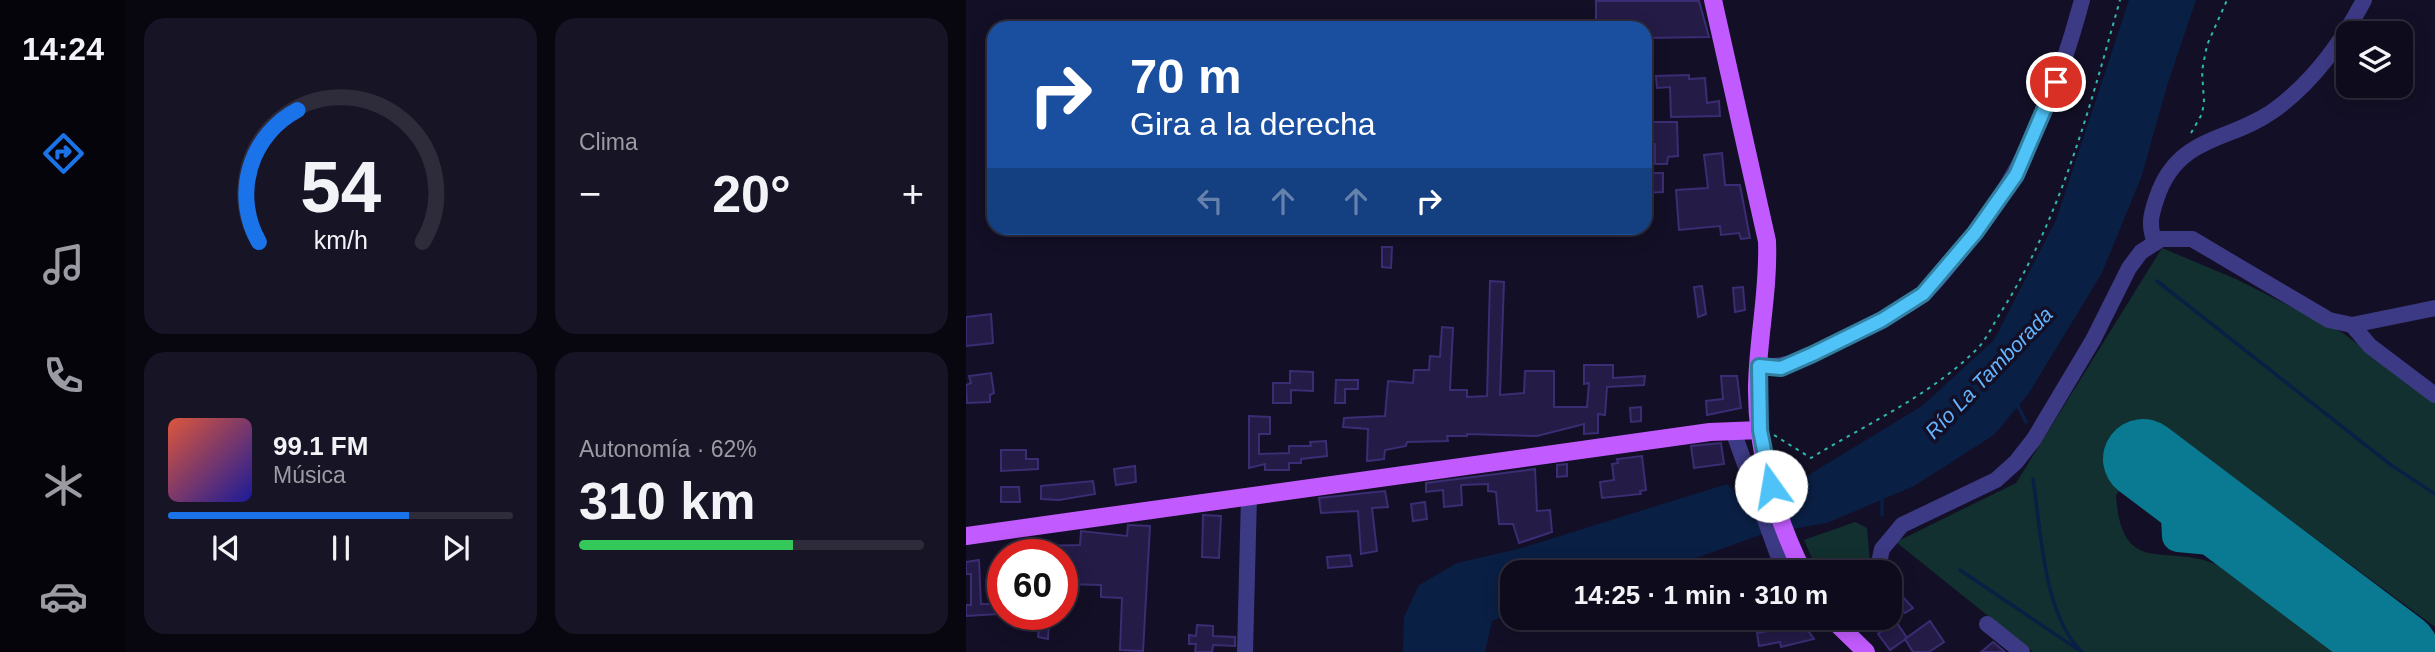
<!DOCTYPE html>
<html lang="es">
<meta charset="utf-8">
<style>
:root{--surface:#0e0b1c;--page:#171425;--text:#f1f3f6;--muted:#9b9ba3;--line:#2e2b3b;--accent:#1a73e8}
body{margin:0;font-family:Arial,sans-serif;background:var(--page);color:var(--text);height:100vh;display:flex;flex-direction:column;font-size:26px;white-space:nowrap}
*{box-sizing:border-box;margin:0}
p{font-size:23px;color:var(--muted)}
.icon{flex:none;width:38px;height:38px;fill:none;stroke:currentColor;stroke-width:2;stroke-linecap:round;stroke-linejoin:round}
.map{position:relative;flex:1;overflow:hidden}
.sheet{display:flex;flex-direction:column;gap:18px;padding:18px;background:#08060f;width:840px}
.sheet>*{flex:none}
.guide{position:absolute;left:21px;top:21px;width:665px;height:214px;border-radius:21px;box-shadow:0 4px 18px #0003,0 0 0 2px var(--line);background:#1a4fa0;color:#fff;overflow:hidden}
.controls{position:absolute;left:1370px;top:21px;display:grid;gap:14px}
.controls a{display:grid;place-items:center;width:77px;height:77px;border-radius:14px;background:var(--surface);box-shadow:0 4px 18px #0003,0 0 0 2px var(--line);font-size:35px}
.speed{position:absolute;left:21px;top:539px;display:flex;gap:14px;font-size:35px;font-weight:700;text-align:center}
.speed>*{display:grid;place-content:center;width:91px;height:91px;border-radius:50%;background:var(--surface);box-shadow:0 4px 18px #0003,0 0 0 2px var(--line);line-height:1}
.speed .limit{border:10px solid #d22;background:#fff;color:#111}
.pin{position:absolute;display:grid;place-items:center;width:60px;height:60px;color:#fff;margin:-30px;border:4px solid #fff;border-radius:50%;box-shadow:0 2px 7px #0007}
.me{position:absolute;width:77px;margin:-38px;rotate:347deg;stroke-linejoin:round;filter:drop-shadow(0 0 5px #0008)}
.turn{display:flex;align-items:center;gap:24px;height:147px;padding:0 28px;font-size:32px}
.turn .icon{width:91px;height:91px;stroke-width:2.5}
.turn b{display:block;font-size:49px;line-height:60px}
.lanes{display:flex;align-items:center;height:66px;padding:0 28px;background:#0003;justify-content:center;gap:35px;direction:ltr}
.lanes .off{opacity:.35}
.big{font-size:52px;font-weight:800;line-height:1.1}
.sheet .card{flex:1;display:flex;flex-direction:column;justify-content:center;gap:10px;min-width:0;padding:0 24px;border-radius:21px;background:var(--page)}
.sheet .dial{align-items:center;gap:0}
.dial svg{height:182px;overflow:visible;fill:none;stroke:var(--line);stroke-width:7;stroke-linecap:round;text-anchor:middle}
.dial text{fill:var(--text);stroke:none}
.song{display:flex;align-items:center;gap:21px}
.cover{width:84px;height:84px;border-radius:10px;background:linear-gradient(135deg,hsl(10 70% 55%),hsl(240 70% 35%))}
.played{height:7px;border-radius:4px;background:linear-gradient(90deg,var(--accent) 70%,var(--line) 70%)}
.keys{display:flex;justify-content:space-around;direction:ltr}
.heat{display:flex;justify-content:space-between;align-items:center;font-size:38px;direction:ltr}
.charge{height:10px;border-radius:5px;background:linear-gradient(90deg,#34c759 62%,var(--line) 0)}
.sheet .tiles{flex:1;display:grid;gap:18px;grid-template-columns:repeat(2,1fr)}
.trip{position:absolute;left:534px;top:560px;width:402px;height:70px;border-radius:21px;background:var(--surface);box-shadow:0 4px 18px #0003,0 0 0 2px var(--line);font-weight:800;line-height:70px;text-align:center}
main{display:flex;flex:1;min-height:0}
.tab-bar{display:flex;flex-direction:column;width:126px;justify-content:space-around;align-items:center;background:#06040b;color:var(--muted)}
.tab-bar .icon{width:49px;height:49px}
.tab-bar .active{color:var(--accent)}
.tab-bar b{font-size:32px;color:var(--text)}
.map>svg:first-child{display:block}
.green{fill:#12302f}
.water{fill:#0a1f44}
.lines{fill:none;stroke-linecap:round;stroke-linejoin:round}
.stream{stroke:#0a1f44;stroke-width:3.5}
.taxiway{stroke:#0a7a92;stroke-width:32}
.runway{stroke:#0a7a92;stroke-width:80}
.building{fill:#241b47;stroke:#3b2d73;stroke-width:2}
.path{stroke:#2fb8b0;stroke-width:2;stroke-dasharray:3.5 5;stroke-linecap:butt}
.minor{stroke:#3d3a85;stroke-width:16}
.major{stroke:#c25bff;stroke-width:18}
.route-casing{stroke:#337fa1;stroke-width:18}
.route{stroke:#4fc3f7;stroke-width:12}
.labels{text-anchor:middle;stroke-width:7;stroke-linejoin:round;paint-order:stroke}
.water-label{font-size:21px;font-style:italic;fill:#62b6ff;stroke:#130f26}
</style>
<main>
<nav class="tab-bar">
<b>14:24</b>
<svg class="icon active" aria-label="directions" viewBox="0 0 24 24"><path d="M12 3l9 9-9 9-9-9zM9 14v-3h6M13 9l2 2-2 2"/></svg>
<svg class="icon" aria-label="music" viewBox="0 0 24 24"><path d="M9 18V5l10-2v13"/><circle cx="6" cy="18" r="3"/><circle cx="16" cy="16" r="3"/></svg>
<svg class="icon" aria-label="phone" viewBox="0 0 24 24"><path d="M5 4h4l2 5-3 2q2 4 5 5l2-3 5 2v4C11 20 4 13 5 4z"/></svg>
<svg class="icon" aria-label="climate" viewBox="0 0 24 24"><path d="M12 3v18M4 7l16 10M4 17L20 7"/></svg>
<svg class="icon" aria-label="car" viewBox="0 0 24 24"><path d="M5 17H2v-5l4-1 3-4h7l3 4 3 1v5h-3M9 17h6M6 11h13"/><circle cx="7" cy="17" r="2"/><circle cx="17" cy="17" r="2"/></svg>
</nav>
<section class="sheet">
<div class="tiles">
<div class="card dial"><svg viewBox="0 0 100 80">
<path d="M14 69A42 42 0 1 1 86 69"/>
<path d="M14 69A42 42 0 0 1 31 11" stroke="#1a73e8"/>
<text x="50" y="56" font-size="32" font-weight="700">54</text>
<text x="50" y="72" font-size="11">km/h</text>
</svg></div>
<div class="card"><p>Clima</p>
<div class="heat"><a>−</a><b class="big">20°</b><a>+</a></div>
</div>
<div class="card">
<div class="song"><i class="cover"></i><div><b>99.1 FM</b><p>Música</p></div></div>
<div class="played"></div>
<div class="keys"><svg class="icon" aria-label="previous" viewBox="0 0 24 24"><path d="M18 5L8 12l10 7zM5 5v14"/></svg><svg class="icon" aria-label="pause" viewBox="0 0 24 24"><path d="M8 5v14M16 5v14"/></svg><svg class="icon" aria-label="next" viewBox="0 0 24 24"><path d="M6 5l10 7-10 7zM19 5v14"/></svg></div>
</div>
<div class="card"><p>Autonomía · 62%</p><b class="big">310 km</b><div class="charge"></div></div>
</div>
</section>
<div class="map">
<svg width="1469" height="652" viewBox="0 0 1469 652">
<rect width="100%" height="100%" fill="#130f26"/>
<g class="green">
<path d="M1196 248 1270 279 1377 333 1469 403V627L1200 428 1150 495C1155 580 1203 542 1251 565L1369 652H1067L930 542 1050 483Z"/>
<polygon points="889,522 901,528 905,572 852,572 838,540"/>
</g>
<polygon class="water" points="1163,0 1230,0 1201,86 1176,175 1136,273 1063,393 1028,435 948,486 861,523 797,534 691,572 546,572 546,613 526,621 519,652 437,652 438,617 453,585 491,563 552,549 761,484 774,498 826,485 956,406 1028,340 1090,220"/>
<g class="lines">
<g class="stream">
<polyline points="1191,281 1425,465 1469,494"/>
<polyline points="1050,402 1060,422"/>
<path d="M1067 479C1075 530 1077 615 1116 652"/>
<polyline points="916,496 916,515"/>
<polyline points="994,570 1111,649"/>
</g>
<polyline class="taxiway" points="1211,517 1212,536 1277,542 1301,554"/>
<polyline class="runway" points="1177,459 1433,652"/>
</g>
<g class="building">
<polygon points="630,1 733,1 743,37 679,38 679,28 630,28"/>
<polygon points="723,75 723,79 739,78 741,103 753,101 754,116 705,117 704,87 691,88 690,76"/>
<polygon points="679,122 711,122 712,156 702,157 701,164 689,164 689,144 679,145"/>
<polygon points="756,153 759,185 774,185 784,238 775,239 773,233 755,235 754,226 713,230 710,190 742,188 738,155"/>
<polygon points="679,173 697,173 697,192 679,193"/>
<polygon points="416,247 426,247 425,268 416,267"/>
<polygon points="524,281 538,282 534,395 558,393 559,371 588,371 588,407 621,407 623,383 618,384 618,365 647,365 647,378 679,376 678,385 641,387 639,415 632,414 632,433 618,434 618,424 571,436 501,434 501,436 481,436 482,441 441,442 440,446 419,450 418,459 401,461 402,429 377,427 378,418 419,416 422,381 447,383 448,370 463,370 464,356 474,357 476,327 487,328 484,390 501,390 501,397 521,396"/>
<polygon points="736,286 740,314 732,317 728,287"/>
<polygon points="777,287 779,310 769,312 767,288"/>
<polygon points="25,314 27,343 0,346 0,317"/>
<polygon points="324,371 347,372 347,391 325,390 325,403 307,403 307,383 324,383"/>
<polygon points="25,373 28,393 24,395 24,402 1,403 0,385 5,383 3,376"/>
<polygon points="755,376 771,376 775,408 741,415 740,401 757,399"/>
<polygon points="370,380 392,380 392,389 379,389 379,403 369,403"/>
<polygon points="675,407 675,421 665,422 664,408"/>
<polygon points="283,416 304,417 304,434 293,434 293,454 323,453 323,446 345,446 344,442 360,441 361,456 335,459 335,463 323,463 323,470 299,470 299,464 283,468"/>
<polygon points="755,443 758,464 728,468 725,446"/>
<polygon points="35,450 60,450 60,459 72,459 72,469 35,471"/>
<polygon points="676,456 680,490 674,491 675,494 636,498 634,482 648,480 646,464 652,463 651,459"/>
<polygon points="601,464 601,476 591,477 591,465"/>
<polygon points="169,466 170,482 150,485 148,469"/>
<polygon points="569,469 571,511 584,510 586,532 553,543 547,524 533,524 530,492 522,491 522,484 495,485 496,505 478,507 477,490 460,492 460,483"/>
<polygon points="127,481 129,494 93,500 75,499 75,486"/>
<polygon points="35,487 53,487 54,502 35,502"/>
<polygon points="419,491 422,507 406,508 411,551 395,554 392,511 355,513 353,498"/>
<polygon points="459,502 461,519 447,521 445,504"/>
<polygon points="237,515 255,516 253,558 236,557"/>
<polygon points="162,525 184,526 177,651 154,650 156,598 135,597 135,585 96,584 96,555 50,555 52,540 68,538 69,544 76,546 114,545 115,531 161,536"/>
<polygon points="384,555 386,566 362,568 361,557"/>
<polygon points="13,560 15,604 32,604 32,614 0,616 0,605 5,605 5,574 0,574 0,562"/>
<polygon points="935,595 947,608 939,613 926,602"/>
<polygon points="74,620 83,620 82,639 72,637"/>
<polygon points="929,620 941,638 924,650 912,634"/>
<polygon points="964,621 978,642 963,652 947,652 939,639"/>
<polygon points="231,625 247,626 247,636 269,637 269,646 247,645 246,652 229,652 230,644 223,644 223,635 230,636"/>
<polygon points="838,625 848,639 815,647 814,642 793,646 791,633"/>
<polygon points="1027,642 1039,652 1015,652"/>
</g>
<g class="lines">
<g class="path">
<polyline points="1225,133 1236,114 1238,102 1236,71 1241,45 1261,0"/>
<path d="M808 435 845 458C899 425 963 396 1009 351 1020 341 1027 324 1035 312 1095 218 1124 106 1154 0"/>
</g>
<g class="minor">
<path d="M1189 243C1182 225 1185 214 1191 197 1212 135 1263 142 1307 111 1346 83 1376 42 1398 0"/>
<polyline points="1386,325 1404,346 1469,395"/>
<path d="M793 366C828 369 851 352 881 337 907 324 933 312 956 295 969 285 980 269 991 256 1054 181 1091 94 1116 0"/>
<polyline points="767,431 818,572"/>
<polyline points="911,572 916,549 936,525 1030,480 1050,462 1068,439 1127,340 1163,268 1175,252 1195,239 1226,239 1363,320 1386,325 1469,308"/>
<polyline points="1021,624 1056,652"/>
<polyline points="279,652 283,496"/>
</g>
<g class="major">
<path d="M747 0 801 241C803 290 792 337 791 386 790 449 809 516 837 572"/>
<polyline points="0,536 744,432 794,430"/>
<polyline points="865,618 900,652"/>
</g>
</g>
<g class="lines">
<g class="route-casing">
<polyline id="route" points="805,486 794,430 793,366 815,368 847,354 916,320 957,294 1009,233 1050,175 1090,82"/>
</g>
<use href="#route" class="route"/>
</g>
<g class="labels">
<g class="water-label">
<text transform="translate(1023 373) rotate(-46)" y="7">Río La Tamborada</text>
</g>
</g>
</svg>
<div class="controls">
<a><svg class="icon" aria-label="layers" viewBox="0 0 24 24"><path d="M12 4l9 5-9 5-9-5zM3 14l9 5 9-5"/></svg></a>
</div>
<div class="speed"><div class="limit">60</div></div>
<div class="pin" style="left:1090px;top:82px;background:#d93025"><svg class="icon" aria-label="arrive" viewBox="0 0 24 24"><path d="M6 21V4h12l-3 4 3 4H6"/></svg></div>
<svg class="me" style="left:805px;top:486px" viewBox="-20 -20 40 40"><circle r="19" fill="#fff"/><path d="M0-13L10 11 0 6-10 11z" fill="#4fc3f7"/></svg>
<div class="trip">14:25 · 1 min · 310 m</div>
<div class="guide">
<div class="turn"><svg class="icon" aria-label="right" viewBox="0 0 24 24"><path d="M7 20v-9h11M14 6l5 5-5 5"/></svg><div><b>70 m</b>Gira a la derecha</div></div>
<div class="lanes"><svg class="icon off" aria-label="left" viewBox="0 0 24 24"><path d="M17 20v-9H6M10 6l-5 5 5 5"/></svg><svg class="icon off" aria-label="ahead" viewBox="0 0 24 24"><path d="M12 20V5M6 11l6-6 6 6"/></svg><svg class="icon off" aria-label="ahead" viewBox="0 0 24 24"><path d="M12 20V5M6 11l6-6 6 6"/></svg><svg class="icon" aria-label="right" viewBox="0 0 24 24"><path d="M7 20v-9h11M14 6l5 5-5 5"/></svg></div>
</div>
</div>
</main>
